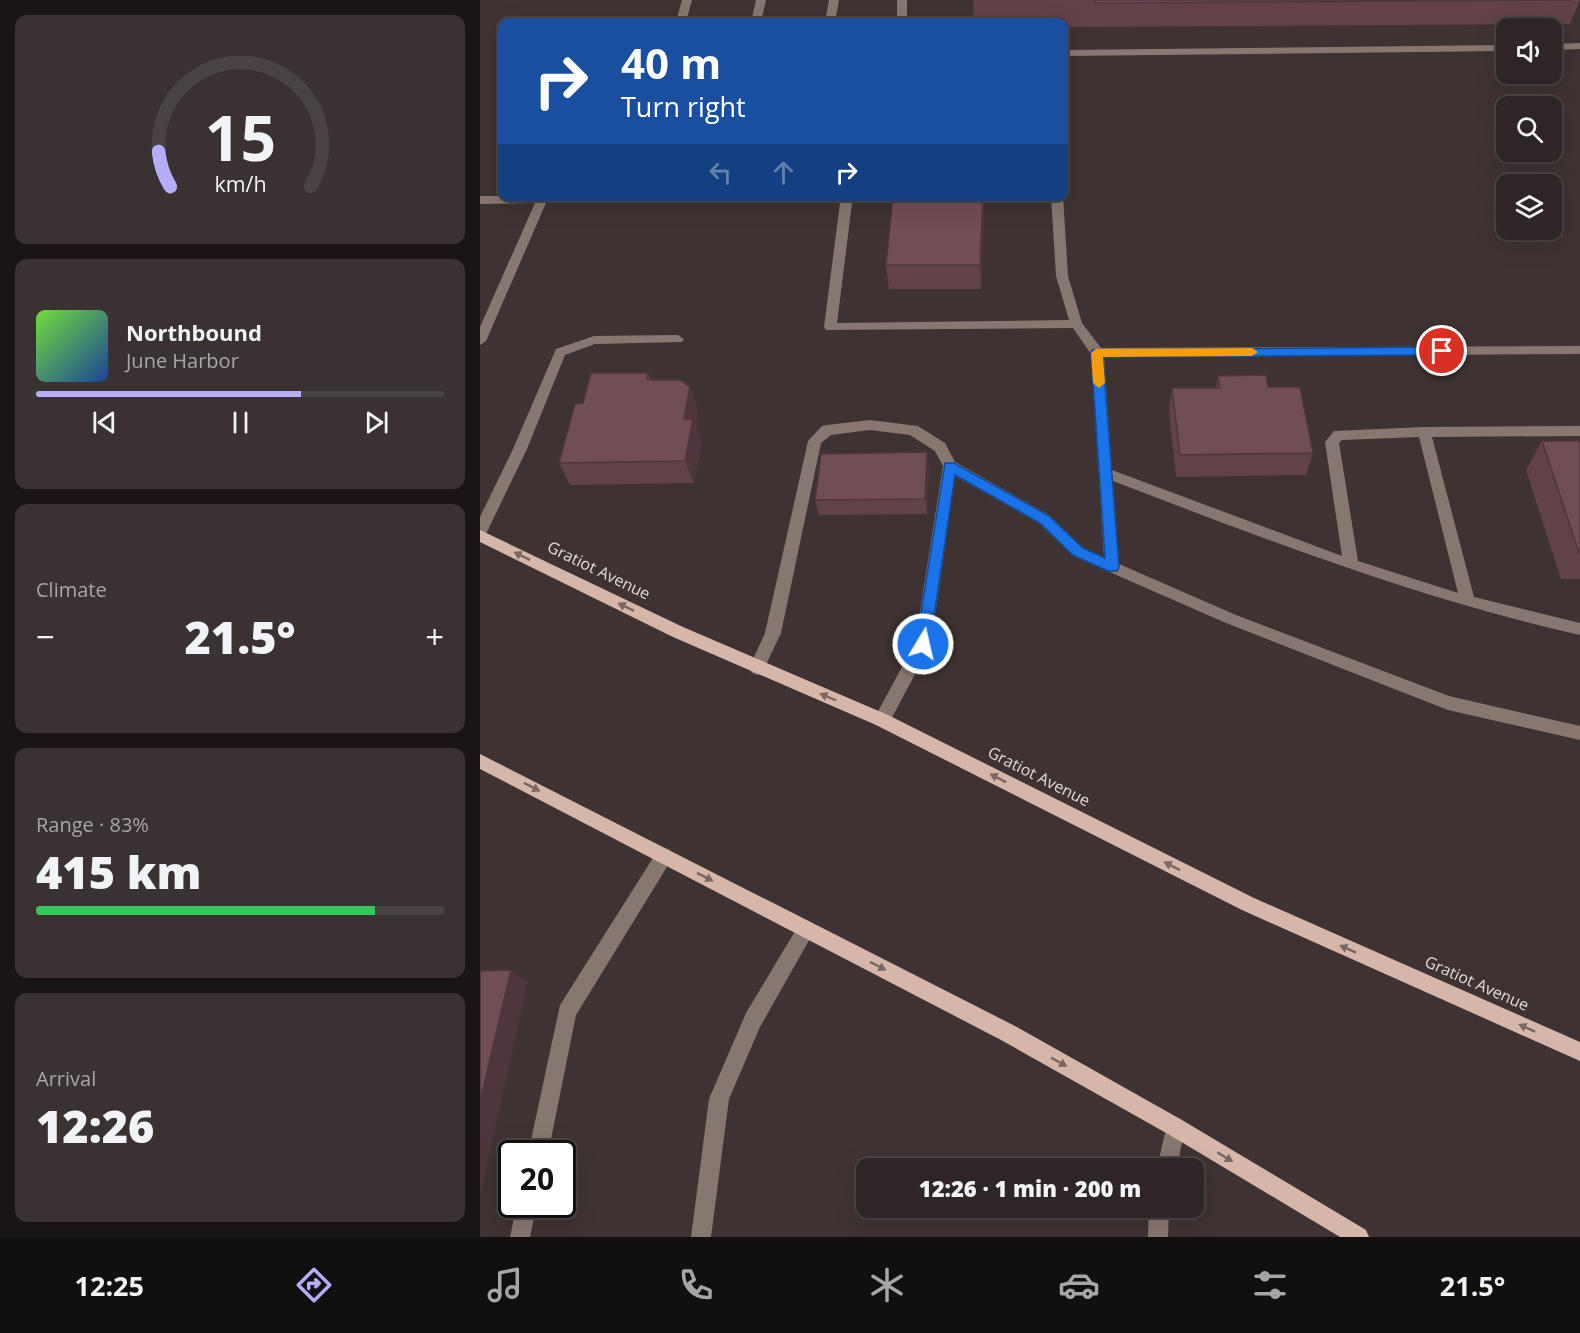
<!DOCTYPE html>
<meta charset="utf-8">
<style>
:root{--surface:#2e2626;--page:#3a3232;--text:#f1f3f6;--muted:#a7a5a7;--line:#494343;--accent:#b6acf8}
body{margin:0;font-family:"Open Sans",sans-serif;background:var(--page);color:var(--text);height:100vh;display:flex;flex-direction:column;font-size:22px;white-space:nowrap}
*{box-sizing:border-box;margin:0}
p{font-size:20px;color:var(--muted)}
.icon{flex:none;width:33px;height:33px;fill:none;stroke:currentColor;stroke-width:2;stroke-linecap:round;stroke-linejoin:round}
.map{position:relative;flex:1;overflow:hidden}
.details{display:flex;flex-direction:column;gap:15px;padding:15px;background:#191515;width:480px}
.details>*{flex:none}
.guide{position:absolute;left:18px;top:18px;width:570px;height:183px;border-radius:12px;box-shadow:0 6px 24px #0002,0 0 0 2px var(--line);background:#1a4fa0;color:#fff;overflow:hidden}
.tools{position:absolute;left:1016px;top:18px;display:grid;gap:12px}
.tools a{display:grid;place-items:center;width:66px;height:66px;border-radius:12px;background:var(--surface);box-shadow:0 6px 24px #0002,0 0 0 2px var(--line);font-size:30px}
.speed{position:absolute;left:18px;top:1140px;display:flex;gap:12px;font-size:30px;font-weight:700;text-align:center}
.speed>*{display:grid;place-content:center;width:78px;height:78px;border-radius:50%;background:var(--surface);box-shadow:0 6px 24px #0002,0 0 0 2px var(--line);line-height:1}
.speed .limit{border:3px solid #111;border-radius:9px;background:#fff;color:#111}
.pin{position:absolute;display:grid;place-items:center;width:51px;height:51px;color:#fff;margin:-26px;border:3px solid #fff;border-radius:50%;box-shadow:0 2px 6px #0007}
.me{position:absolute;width:66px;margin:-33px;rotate:9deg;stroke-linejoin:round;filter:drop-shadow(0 0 4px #0008)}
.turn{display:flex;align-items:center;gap:21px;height:126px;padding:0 24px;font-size:27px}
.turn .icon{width:78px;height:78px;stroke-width:2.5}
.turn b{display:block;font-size:42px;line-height:51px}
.lanes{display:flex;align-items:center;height:57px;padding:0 24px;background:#0003;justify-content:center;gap:30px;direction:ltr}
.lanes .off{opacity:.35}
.big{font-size:45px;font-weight:800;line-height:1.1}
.details .tile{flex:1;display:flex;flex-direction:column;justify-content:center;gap:9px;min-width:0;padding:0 21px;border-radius:12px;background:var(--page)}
.details .dial{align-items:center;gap:0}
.dial svg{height:156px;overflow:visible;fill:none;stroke:var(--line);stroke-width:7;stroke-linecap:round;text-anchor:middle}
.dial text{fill:var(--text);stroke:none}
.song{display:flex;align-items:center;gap:18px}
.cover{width:72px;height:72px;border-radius:9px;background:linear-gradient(135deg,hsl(100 70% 55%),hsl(220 70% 35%))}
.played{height:6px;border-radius:3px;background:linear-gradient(90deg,var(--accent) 65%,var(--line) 65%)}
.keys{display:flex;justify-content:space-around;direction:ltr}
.heat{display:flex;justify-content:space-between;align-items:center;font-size:33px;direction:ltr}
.charge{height:9px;border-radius:4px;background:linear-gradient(90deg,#34c759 83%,var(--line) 0)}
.trip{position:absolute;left:376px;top:1158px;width:348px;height:60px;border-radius:12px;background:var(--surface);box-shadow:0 6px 24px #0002,0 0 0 2px var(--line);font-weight:800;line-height:60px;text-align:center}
.tab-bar{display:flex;height:96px;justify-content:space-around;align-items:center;background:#120f0f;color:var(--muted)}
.tab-bar .icon{width:42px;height:42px}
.tab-bar .active{color:var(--accent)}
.tab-bar b{font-size:27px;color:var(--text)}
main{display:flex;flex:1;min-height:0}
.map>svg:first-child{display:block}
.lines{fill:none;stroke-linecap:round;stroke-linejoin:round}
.minor{fill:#877771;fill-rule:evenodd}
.major{fill:#d7b6aa;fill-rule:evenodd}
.wall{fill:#614249}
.shaded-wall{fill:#4f363c}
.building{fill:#714d55;stroke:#4f363c;stroke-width:1.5}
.oneway{fill:#7b6762}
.route{fill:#1a73e8;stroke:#114b97;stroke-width:1.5}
.slow{fill:#f59e0b}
.labels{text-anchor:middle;stroke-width:6;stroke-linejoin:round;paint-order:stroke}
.street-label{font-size:16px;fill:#e1dada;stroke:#3e3332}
</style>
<main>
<section class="details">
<div class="tile dial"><svg viewBox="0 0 100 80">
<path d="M14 69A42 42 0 1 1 86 69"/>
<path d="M14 69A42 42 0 0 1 8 51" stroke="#b6acf8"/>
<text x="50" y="56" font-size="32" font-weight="700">15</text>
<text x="50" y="72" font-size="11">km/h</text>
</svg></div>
<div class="tile">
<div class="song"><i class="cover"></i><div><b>Northbound</b><p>June Harbor</p></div></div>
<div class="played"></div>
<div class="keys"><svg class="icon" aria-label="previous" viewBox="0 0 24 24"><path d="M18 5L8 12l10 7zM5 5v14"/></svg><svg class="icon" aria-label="pause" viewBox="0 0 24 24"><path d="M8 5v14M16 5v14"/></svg><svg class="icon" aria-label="next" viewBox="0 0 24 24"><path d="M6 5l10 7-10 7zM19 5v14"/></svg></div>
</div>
<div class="tile"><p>Climate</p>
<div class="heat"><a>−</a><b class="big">21.5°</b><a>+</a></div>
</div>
<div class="tile"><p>Range · 83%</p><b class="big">415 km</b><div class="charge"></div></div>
<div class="tile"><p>Arrival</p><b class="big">12:26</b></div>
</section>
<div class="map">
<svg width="1100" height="1237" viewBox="0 0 1100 1237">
<rect width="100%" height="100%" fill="#3e3332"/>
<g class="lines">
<g class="minor">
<polygon points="202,0 212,0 206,22 196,22"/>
<polygon points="276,0 286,0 281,22 271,22"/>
<polygon points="349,0 359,0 355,22 345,22"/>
<rect x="417" y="0" width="10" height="22"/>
<polygon points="1100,43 1100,49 1071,50 1071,44"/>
<polygon points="1026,45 1026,51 584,56 584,50"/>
<polygon points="0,196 269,196 264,200 243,203 66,203 6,341 0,345 0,327 55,203 0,204"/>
<path d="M358 196H369L372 203 357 323 589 320 576 276 571 196H583L588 276 602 323 621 348 1100 346V354L624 357 632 470 862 556 845 442 854 431 944 427 1100 426V436L952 437 994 597 1100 623V635C939 599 787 540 633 481L639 564 756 615 969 696 1100 726V740L968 710 746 623 593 556 559 523 475 476 451 644 408 725 402 727 396 725 394 720 396 715 435 643 463 466 455 451 430 435 390 430 351 435 341 443 301 633 282 673 277 675 272 673 269 668 285 633 328 441 342 426 347 425 390 420 438 426 465 443 475 462 569 515 603 548 624 557 611 354 593 328 346 330 344 327 360 203ZM939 437 978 593 878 561 859 443 862 440Z"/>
<polygon points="198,335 204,339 202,342 115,344 85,355 47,449 5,536 0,538 0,517 33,449 76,349 114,336"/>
<polygon points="184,848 190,850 193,856 190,862 96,1015 68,1154 48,1154 80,1005 178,850"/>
<polygon points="326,920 332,923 335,929 332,935 280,1027 249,1099 231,1237 211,1237 229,1099 266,1013 320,923"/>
<polygon points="695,1117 702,1120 705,1127 697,1168 677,1168 688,1120"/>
<polygon points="37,1204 57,1204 50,1237 30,1237"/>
<polygon points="669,1208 689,1208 688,1237 668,1237"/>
</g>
<g class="major">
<polygon points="0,530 203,627 408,715 774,898 1100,1042 1100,1061 762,910 396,725 193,637 0,542"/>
<polygon points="0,754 535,1026 702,1120 886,1230 889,1237 860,1237 688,1134 521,1040 0,769"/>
</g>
</g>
<g class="wall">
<polygon points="493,0 1100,0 1090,24 584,27 584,22 494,22"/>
<polygon points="504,207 501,289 409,289 406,265"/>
<polygon points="168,373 171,380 210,387 218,410 216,425 222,441 214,483 90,485 79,463 103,403"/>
<polygon points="738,376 788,387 833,453 826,475 696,477 689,411 692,388 736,388"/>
<polygon points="1062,441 1100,441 1100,579 1081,579 1046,470"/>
<polygon points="449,468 447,514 339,515 335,500"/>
</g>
<g class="shaded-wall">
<polygon points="503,196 504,196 504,207 501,289 500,265"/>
<polygon points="210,387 218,410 216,425 222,441 214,483 205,461 204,419"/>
<polygon points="447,452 449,468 447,514 445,499"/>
<polygon points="31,970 48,982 0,1195 0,1102"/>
</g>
<g class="building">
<polygon points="615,0 1093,0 615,3"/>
<polygon points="413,196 503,196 500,265 406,265"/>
<polygon points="111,373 168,373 167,380 200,380 210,387 204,419 213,419 205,461 79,463 95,404 103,403"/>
<polygon points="786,375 788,387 820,387 833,453 700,455 692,388 740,388 738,376"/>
<polygon points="1062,441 1100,441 1100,553 1099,553"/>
<polygon points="447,452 445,499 335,500 341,454"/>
<polygon points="31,970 0,1102 0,971"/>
</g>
<defs><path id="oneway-solid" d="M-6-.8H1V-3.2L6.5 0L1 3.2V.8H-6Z" transform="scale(1.5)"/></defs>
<g class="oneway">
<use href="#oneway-solid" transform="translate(42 556) rotate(-154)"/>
<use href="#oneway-solid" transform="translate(146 607) rotate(-154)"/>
<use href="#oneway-solid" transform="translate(348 697) rotate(-157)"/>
<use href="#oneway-solid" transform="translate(518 778) rotate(-153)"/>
<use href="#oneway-solid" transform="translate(52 787) rotate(27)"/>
<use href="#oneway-solid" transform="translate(692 866) rotate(-153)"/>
<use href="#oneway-solid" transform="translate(225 877) rotate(27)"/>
<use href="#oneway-solid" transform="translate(868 949) rotate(-156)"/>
<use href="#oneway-solid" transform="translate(398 966) rotate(27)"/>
<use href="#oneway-solid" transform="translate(1047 1028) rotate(-156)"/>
<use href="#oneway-solid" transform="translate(579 1062) rotate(29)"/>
<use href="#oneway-solid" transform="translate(745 1157) rotate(31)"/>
</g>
<polygon class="route" points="962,347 967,351 962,355 623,357 639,567 637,571 628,571 593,555 560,523 475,475 450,644 448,648 438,648 436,644 465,463 474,463 569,516 603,548 625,558 611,353 612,350"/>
<polygon class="slow" points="772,348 778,352 772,356 623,357 625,383 619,388 613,383 611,353 616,349"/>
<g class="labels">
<g class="street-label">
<text transform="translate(119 570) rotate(26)" y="6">Gratiot Avenue</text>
<text transform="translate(559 776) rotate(27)" y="6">Gratiot Avenue</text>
<text transform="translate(997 983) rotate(24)" y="6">Gratiot Avenue</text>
</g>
</g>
</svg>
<div class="tools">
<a><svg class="icon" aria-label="sound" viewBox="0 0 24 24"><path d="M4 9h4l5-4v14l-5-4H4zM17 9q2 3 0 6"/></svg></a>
<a><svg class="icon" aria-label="search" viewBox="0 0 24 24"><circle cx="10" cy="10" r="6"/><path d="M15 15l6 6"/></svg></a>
<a><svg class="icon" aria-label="layers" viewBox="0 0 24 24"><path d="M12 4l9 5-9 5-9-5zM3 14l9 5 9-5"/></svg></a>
</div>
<div class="speed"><div class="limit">20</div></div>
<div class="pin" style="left:962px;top:351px;background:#d93025"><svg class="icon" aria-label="arrive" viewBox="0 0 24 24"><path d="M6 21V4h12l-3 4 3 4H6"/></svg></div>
<svg class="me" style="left:443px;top:644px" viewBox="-20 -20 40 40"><circle r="17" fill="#1a73e8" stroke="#fff" stroke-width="3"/><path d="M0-11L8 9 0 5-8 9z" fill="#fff"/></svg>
<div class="trip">12:26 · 1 min · 200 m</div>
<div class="guide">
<div class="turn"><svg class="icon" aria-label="right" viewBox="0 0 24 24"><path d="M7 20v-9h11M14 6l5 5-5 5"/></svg><div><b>40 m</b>Turn right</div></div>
<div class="lanes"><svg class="icon off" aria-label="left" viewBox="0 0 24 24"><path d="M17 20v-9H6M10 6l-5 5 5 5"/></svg><svg class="icon off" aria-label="ahead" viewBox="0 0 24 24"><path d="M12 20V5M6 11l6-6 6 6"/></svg><svg class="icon" aria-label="right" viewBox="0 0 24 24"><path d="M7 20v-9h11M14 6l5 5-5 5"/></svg></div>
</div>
</div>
</main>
<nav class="tab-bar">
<b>12:25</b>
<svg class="icon active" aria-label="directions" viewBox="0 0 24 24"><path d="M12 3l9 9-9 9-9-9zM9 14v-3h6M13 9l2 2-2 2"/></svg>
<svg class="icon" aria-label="music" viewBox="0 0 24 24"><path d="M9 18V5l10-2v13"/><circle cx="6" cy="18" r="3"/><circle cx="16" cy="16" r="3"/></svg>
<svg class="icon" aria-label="phone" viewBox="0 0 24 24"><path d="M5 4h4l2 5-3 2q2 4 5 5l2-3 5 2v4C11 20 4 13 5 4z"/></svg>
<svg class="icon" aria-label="climate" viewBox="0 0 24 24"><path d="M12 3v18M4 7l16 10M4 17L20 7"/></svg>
<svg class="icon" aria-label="car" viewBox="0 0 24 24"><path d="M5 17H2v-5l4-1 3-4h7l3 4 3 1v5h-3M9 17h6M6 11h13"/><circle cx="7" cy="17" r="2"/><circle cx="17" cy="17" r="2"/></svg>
<svg class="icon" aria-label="filters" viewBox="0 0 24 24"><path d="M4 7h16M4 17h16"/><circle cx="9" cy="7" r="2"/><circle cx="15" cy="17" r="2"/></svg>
<b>21.5°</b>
</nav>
